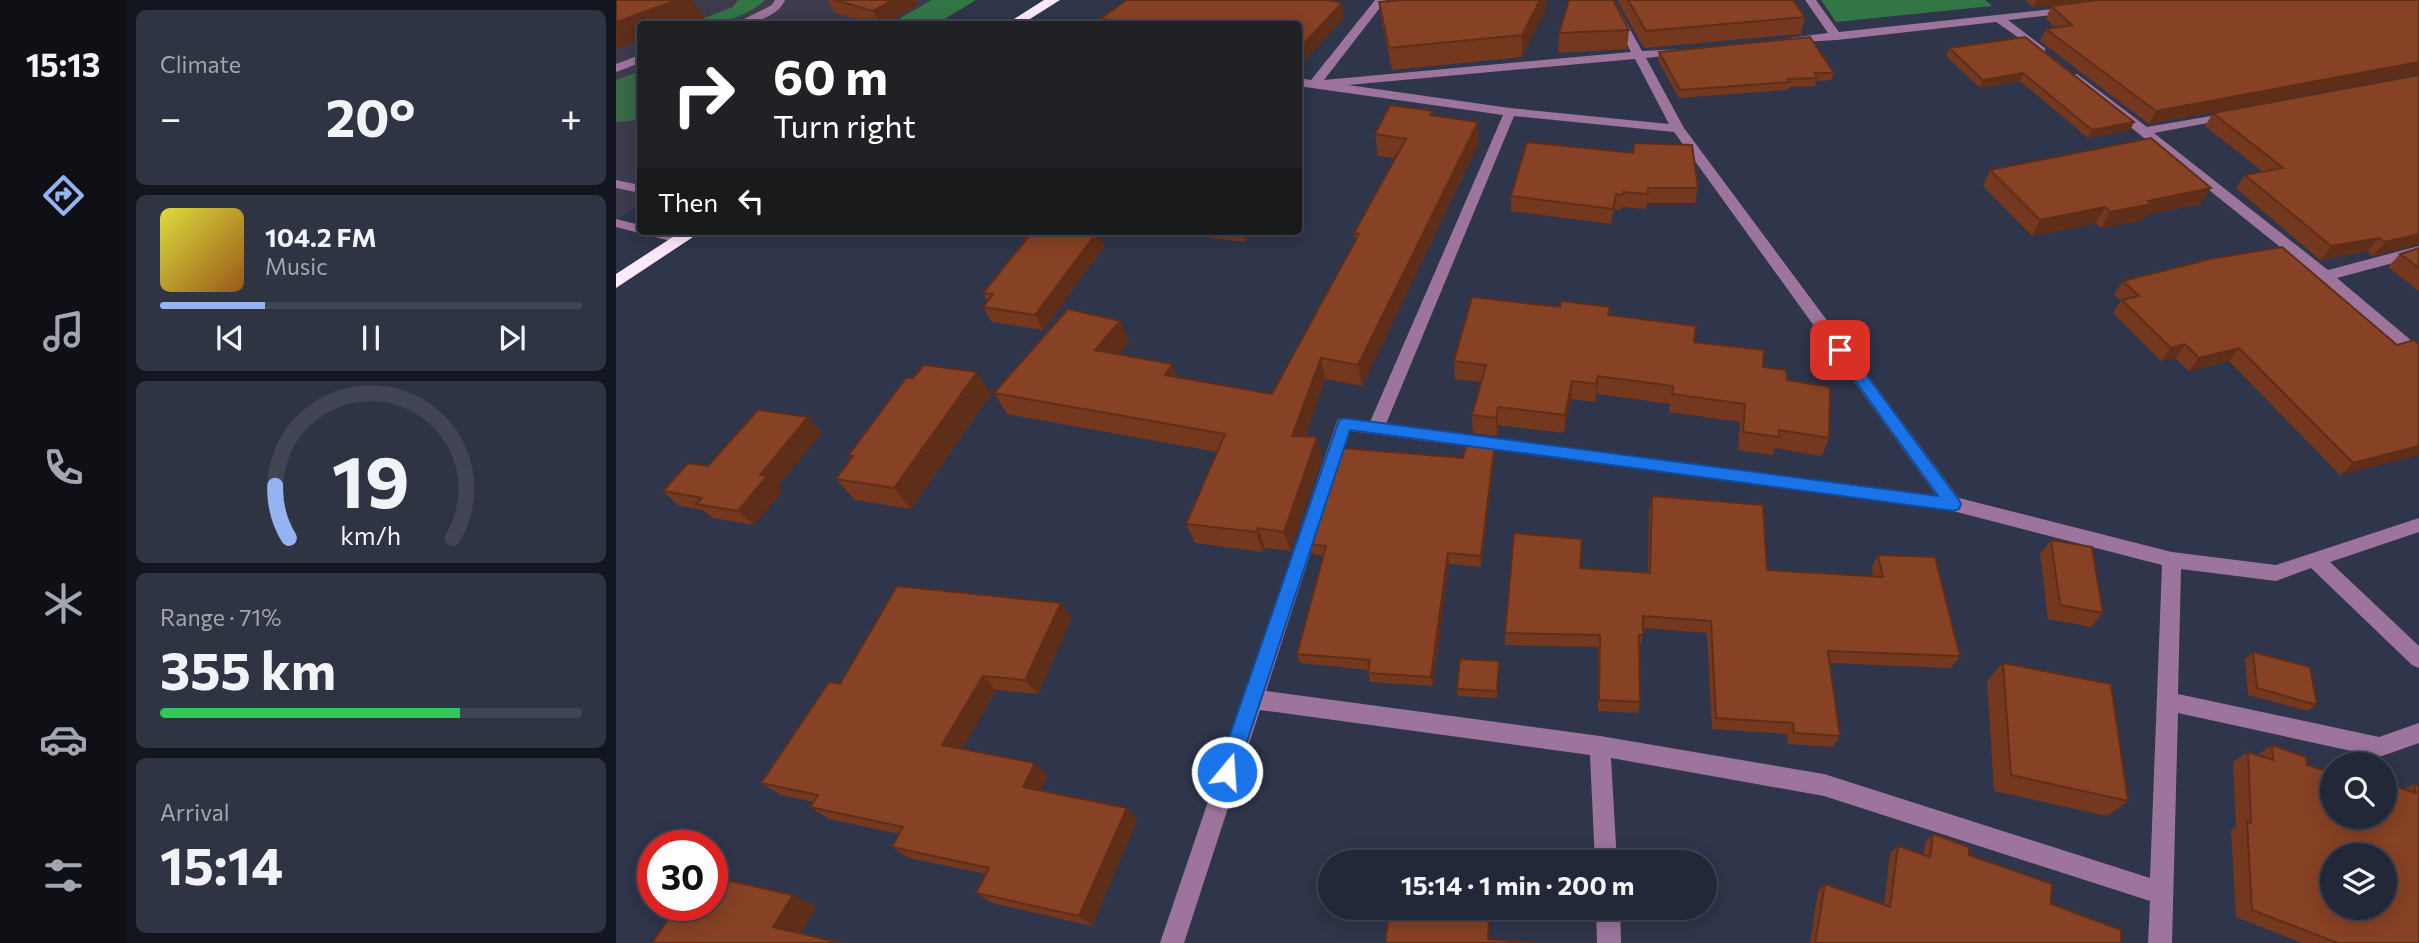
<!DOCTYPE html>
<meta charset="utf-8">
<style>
:root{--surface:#232838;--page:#2f3443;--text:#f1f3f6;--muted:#a3a6ae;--line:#404453;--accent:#95b2f1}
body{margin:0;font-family:Commissioner,sans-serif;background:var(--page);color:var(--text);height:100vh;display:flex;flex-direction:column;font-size:26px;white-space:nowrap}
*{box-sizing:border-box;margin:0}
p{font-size:23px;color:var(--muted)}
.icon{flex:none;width:38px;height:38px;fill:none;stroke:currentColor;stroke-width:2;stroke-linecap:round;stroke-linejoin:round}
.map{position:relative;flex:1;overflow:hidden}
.details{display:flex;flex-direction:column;gap:10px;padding:10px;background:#13161f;width:490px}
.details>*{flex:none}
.guide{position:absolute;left:21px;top:21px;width:665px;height:214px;border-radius:7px;box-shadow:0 4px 18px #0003,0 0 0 2px var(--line);background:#202124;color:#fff;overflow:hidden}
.tools{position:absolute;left:1704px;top:752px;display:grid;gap:14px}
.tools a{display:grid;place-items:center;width:77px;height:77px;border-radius:50%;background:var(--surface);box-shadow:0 4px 18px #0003,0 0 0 2px var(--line);font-size:35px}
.speed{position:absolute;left:21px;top:830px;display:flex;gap:14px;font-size:35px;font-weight:700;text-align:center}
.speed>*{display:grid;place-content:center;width:91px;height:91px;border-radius:50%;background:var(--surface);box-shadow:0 4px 18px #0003,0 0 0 2px var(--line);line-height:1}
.speed .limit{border:10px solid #d22;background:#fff;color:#111}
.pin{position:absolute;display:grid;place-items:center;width:60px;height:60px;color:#fff;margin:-30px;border-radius:14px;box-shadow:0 4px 10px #0006}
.me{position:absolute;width:77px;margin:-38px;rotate:18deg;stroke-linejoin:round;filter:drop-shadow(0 0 5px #0008)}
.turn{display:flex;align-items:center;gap:24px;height:147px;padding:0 21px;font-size:32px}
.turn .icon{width:91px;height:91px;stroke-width:2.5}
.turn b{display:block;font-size:49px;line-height:60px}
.then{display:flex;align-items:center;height:66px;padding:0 21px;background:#0003;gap:14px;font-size:26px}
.big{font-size:52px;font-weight:700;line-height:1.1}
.details .tile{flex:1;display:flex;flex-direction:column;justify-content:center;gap:10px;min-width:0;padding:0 24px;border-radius:10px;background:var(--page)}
.details .dial{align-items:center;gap:0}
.dial svg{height:182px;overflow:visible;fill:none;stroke:var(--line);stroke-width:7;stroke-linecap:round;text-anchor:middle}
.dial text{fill:var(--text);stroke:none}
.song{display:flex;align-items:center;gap:21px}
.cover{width:84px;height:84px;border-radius:10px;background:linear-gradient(135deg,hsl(60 70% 55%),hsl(30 70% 35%))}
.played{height:7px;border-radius:4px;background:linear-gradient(90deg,var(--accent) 25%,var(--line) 25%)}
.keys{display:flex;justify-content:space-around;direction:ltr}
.heat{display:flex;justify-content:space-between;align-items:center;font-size:38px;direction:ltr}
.charge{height:10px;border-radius:5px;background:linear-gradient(90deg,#34c759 71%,var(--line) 0)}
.trip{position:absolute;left:702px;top:850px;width:399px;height:70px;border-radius:35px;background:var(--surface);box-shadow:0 4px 18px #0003,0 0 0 2px var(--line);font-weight:700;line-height:70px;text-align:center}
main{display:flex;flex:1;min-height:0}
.dock{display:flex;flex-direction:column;width:126px;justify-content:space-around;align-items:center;background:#0e1016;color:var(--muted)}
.dock .icon{width:49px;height:49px}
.dock .selected{color:var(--accent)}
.dock b{font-size:32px;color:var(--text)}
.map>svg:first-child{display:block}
.education{fill:#3d3b4c}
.green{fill:#3a6a46}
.forest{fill:#327645}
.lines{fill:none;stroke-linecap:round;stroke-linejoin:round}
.minor{fill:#9c749c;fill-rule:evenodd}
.highway{fill:#fde9fc;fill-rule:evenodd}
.wall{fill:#74381f}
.shaded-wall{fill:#5e2e19}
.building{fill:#874124;stroke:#5e2e19;stroke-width:2;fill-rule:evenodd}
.route{fill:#1a73e8;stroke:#114b97;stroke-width:2}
</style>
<main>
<nav class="dock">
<b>15:13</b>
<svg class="icon selected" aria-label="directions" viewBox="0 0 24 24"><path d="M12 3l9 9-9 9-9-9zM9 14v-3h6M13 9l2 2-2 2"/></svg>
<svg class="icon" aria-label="music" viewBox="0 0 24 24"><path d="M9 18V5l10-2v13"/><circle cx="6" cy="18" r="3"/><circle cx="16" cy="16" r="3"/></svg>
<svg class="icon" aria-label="phone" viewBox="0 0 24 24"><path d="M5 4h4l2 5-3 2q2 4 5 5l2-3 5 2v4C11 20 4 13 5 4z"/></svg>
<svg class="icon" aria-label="climate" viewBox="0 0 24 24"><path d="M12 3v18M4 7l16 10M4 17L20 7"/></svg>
<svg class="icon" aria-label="car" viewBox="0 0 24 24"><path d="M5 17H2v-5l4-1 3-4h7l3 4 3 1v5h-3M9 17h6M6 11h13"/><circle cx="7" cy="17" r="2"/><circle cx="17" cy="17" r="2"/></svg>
<svg class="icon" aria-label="filters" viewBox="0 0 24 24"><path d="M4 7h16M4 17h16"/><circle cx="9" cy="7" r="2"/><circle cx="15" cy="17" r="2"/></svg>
</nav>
<section class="details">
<div class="tile"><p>Climate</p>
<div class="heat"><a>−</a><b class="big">20°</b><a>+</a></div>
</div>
<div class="tile">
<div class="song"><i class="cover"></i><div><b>104.2 FM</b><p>Music</p></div></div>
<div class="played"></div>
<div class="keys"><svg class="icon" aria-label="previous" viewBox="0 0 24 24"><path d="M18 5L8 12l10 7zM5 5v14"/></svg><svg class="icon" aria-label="pause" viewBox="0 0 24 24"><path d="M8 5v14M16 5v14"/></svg><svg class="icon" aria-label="next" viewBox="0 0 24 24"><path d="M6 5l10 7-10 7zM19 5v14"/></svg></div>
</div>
<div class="tile dial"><svg viewBox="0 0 100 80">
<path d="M14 69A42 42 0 1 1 86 69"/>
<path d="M14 69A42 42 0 0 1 8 46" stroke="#95b2f1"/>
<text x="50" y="56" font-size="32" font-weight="700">19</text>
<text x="50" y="72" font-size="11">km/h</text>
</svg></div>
<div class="tile"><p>Range · 71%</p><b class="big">355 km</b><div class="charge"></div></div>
<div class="tile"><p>Arrival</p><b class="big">15:14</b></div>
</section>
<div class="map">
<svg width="1803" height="943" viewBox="0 0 1803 943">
<rect width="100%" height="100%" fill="#2f354a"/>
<polygon class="education" points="0,0 358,0 318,24 24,24 24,205 0,220"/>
<polygon class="green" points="24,71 24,120 0,122 0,80"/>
<g class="forest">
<path d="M122 0H149C128 19 100 25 73 24L117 7Z"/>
<polygon points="316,0 360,0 320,24 274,24"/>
<polygon points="1205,0 1369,0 1376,6 1220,22"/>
</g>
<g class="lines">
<g class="minor">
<path d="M159 0H169C163 16 135 25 118 24L156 5Z"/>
<path d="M759 0H770L708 80 1015 52 988 0H998L1026 51 1069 49V53L1065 54 1030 58 1068 128 1343 498 1556 552 1660 565 1803 518V532L1714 562 1803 646V668L1796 665 1695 568 1660 581 1565 569 1562 694 1763 737 1803 723V743L1763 757 1562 713 1556 943H1532L1534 901 1208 796 995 758 1001 863H979L974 755 644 710 568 943H544L720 424 722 419 728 418 754 422 887 115 682 86V78L695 80ZM1019 59 1053 124 894 108 732 85ZM898 116 1058 132 1320 495 770 424ZM734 431 1337 511 1546 565 1534 878 1208 774 984 736 650 691Z"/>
<polygon points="1189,0 1200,0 1223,32 1455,7 1461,10 1455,13 1392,20 1429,48 1429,52 1425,53 1380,22 1221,40 1169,43 1167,41 1173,38 1212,33"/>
<polygon points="24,55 24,63 0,72 0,64"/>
<polygon points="1461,74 1531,127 1618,112 1618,118 1538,133 1712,270 1803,246 1803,256 1721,278 1803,347 1803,362 1797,360 1704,279 1457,81 1457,75"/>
<polygon points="0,180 24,185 24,193 0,188"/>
<polygon points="0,219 24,225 24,231 52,231 71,236 73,239 66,244 0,227"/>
<polygon points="980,908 1004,908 1005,943 981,943"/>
</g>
<g class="highway">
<polygon points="428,0 444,0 406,24 390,24"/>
<polygon points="66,231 86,231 0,288 0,274"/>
</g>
</g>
<g class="wall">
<polygon points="212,0 300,0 302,5 268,24 259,24 219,13"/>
<polygon points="787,0 931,0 931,8 906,57 776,70 766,24 763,2"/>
<polygon points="1002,0 1177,0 1189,17 1185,34 1028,48 1002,2"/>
<polygon points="1409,0 1481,0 1417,7"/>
<polygon points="1803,0 1803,73 1533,124 1424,41 1430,29 1439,27 1430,19 1435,6"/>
<polygon points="485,18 728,18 682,24 487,24"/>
<polygon points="1013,30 1011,49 942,53 943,33"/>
<polygon points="1409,37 1518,122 1514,130 1472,138 1404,81 1364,88 1330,56 1333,48"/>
<polygon points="1043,52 1218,73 1215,80 1200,81 1199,86 1173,87 1172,90 1063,98 1042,60"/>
<polygon points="1803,75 1803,244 1757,256 1751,251 1704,260 1620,188 1629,175 1646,171 1589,126 1597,113"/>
<polygon points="817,116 863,143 746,386 709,379 689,437 706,458 674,551 649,548 647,552 579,543 570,524 601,452 391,414 378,393 504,321 513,342 503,355 561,378 656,394 739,241 738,233 779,158 762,156 759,134"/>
<polygon points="911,142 1082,188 1079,203 1031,203 1030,209 1005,207 1004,210 998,209 995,224 895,211 895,196"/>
<polygon points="1374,170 1585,204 1529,215 1526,220 1485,228 1480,223 1416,236 1367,186"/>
<polygon points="386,231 482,231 488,247 427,330 376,322 367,307 371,301 367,293 412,238 388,235"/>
<polygon points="548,231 634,231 629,242 549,232"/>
<polygon points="1803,248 1803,291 1772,267 1784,254"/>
<polygon points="1507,281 1781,345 1803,455 1724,475 1613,361 1573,371 1559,358 1545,361 1497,313 1505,301 1498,294"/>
<polygon points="944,307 993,315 1078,342 1147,367 1171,380 1213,438 1206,456 1159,448 1157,455 1122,450 1124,422 1053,412 1054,404 981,394 979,402 955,399 948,433 882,425 881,436 857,433 856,415 865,382 839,379 838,361"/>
<polygon points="297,378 375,394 295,509 239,500 220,479 235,459 232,456"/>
<polygon points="192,417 206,432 161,487 166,491 138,525 97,518 87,510 63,506 47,491 92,466"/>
<polygon points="879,453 865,567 833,564 817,686 754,682 752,673 752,670 684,663 681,654 707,556 697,554 694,544 847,458"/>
<polygon points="1036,496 1151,570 1257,577 1256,567 1262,555 1344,656 1335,668 1214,663 1224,736 1217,747 1172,744 1171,734 1096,729 1091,633 1027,628 1027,635 1024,647 1023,647 1024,702 1022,713 982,711 982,647 889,645 889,633 964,568 1032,572 1033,509"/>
<polygon points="1435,540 1487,613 1475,627 1432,619 1424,554"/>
<polygon points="456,618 422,694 380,690 346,749 432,776 424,791 511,808 521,820 476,926 376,903 360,893 370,874 293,858 276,847 283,834 213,819 194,807 197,802 165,795 145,783"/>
<polygon points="1637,652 1701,705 1691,711 1632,695 1629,659"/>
<polygon points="1387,663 1512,801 1491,816 1378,791 1371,681"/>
<polygon points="883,668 881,698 842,696 841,689"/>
<polygon points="1656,745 1691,765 1717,817 1788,789 1798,784 1803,786 1803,943 1686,943 1620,917 1615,830 1620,827 1617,762 1632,752 1641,755"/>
<polygon points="1317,834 1435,904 1505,943 1194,943 1202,891 1209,884 1268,905 1274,853 1282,846 1307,855 1309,842"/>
</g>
<g class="shaded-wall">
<polygon points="61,0 76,0 88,17 68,24 24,24 24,40 0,49 0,22"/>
<polygon points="277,0 300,0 302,5 268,24 264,24 257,11"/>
<polygon points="924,0 931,0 931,8 906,57 906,35"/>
<polygon points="1421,0 1481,0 1417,7"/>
<polygon points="726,3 728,18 682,68 682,50"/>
<polygon points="1803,62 1803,73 1533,124 1540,111"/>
<polygon points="1407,73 1404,81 1364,88 1367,80"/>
<polygon points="862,122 863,143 746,386 742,365"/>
<polygon points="1518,122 1514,130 1472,138 1476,130"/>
<polygon points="1595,188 1585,204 1529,215 1526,220 1485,228 1494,212 1532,201"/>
<polygon points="1489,207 1480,223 1416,236 1424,220"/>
<polygon points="482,231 488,247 427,330 419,315"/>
<polygon points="626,231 634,231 629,242"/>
<polygon points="1803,234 1803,244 1757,256 1769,242"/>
<polygon points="1763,238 1751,251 1704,260 1715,246"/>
<polygon points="504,321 513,342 489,372 479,350"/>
<polygon points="1569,344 1559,358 1545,361 1555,348"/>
<polygon points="1623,348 1613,361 1573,371 1583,358"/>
<polygon points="705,358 709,379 682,457 676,436"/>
<polygon points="556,364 564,385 549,375"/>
<polygon points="361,372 375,394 295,509 278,488"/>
<polygon points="982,376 981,394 979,402 980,384"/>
<polygon points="956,381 955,399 948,433 949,415"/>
<polygon points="882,407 882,425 881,436 880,418"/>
<polygon points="192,417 206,432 161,487 166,491 138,525 122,511 144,475"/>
<polygon points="701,437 706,458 674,551 668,532"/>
<polygon points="879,442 879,453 865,567 865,556"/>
<polygon points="1803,446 1803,455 1724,475 1737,463"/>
<polygon points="642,528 649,548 647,552 640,532"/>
<polygon points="832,553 833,564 817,686 815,677"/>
<polygon points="445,603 456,618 422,694 409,680"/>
<polygon points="367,676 380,690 341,758 326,745"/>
<polygon points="419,763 432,776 420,799 407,787"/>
<polygon points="511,808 521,820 476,926 463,916"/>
<polygon points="177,895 201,906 182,937 157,927"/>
<polygon points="810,908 813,908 813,910 812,923 809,914"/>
</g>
<g class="building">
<polygon points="0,0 61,0 0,22"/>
<polygon points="219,0 277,0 257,11"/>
<polygon points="511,0 711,0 726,3 682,50 682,24 509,24 485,18"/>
<polygon points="787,0 924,0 906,35 773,48 763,2"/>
<polygon points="953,0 997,0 1013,30 943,33"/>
<polygon points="1012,0 1177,0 1189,17 1030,31"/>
<polygon points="1481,0 1803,0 1803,62 1540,111 1430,29 1456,25 1435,6"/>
<polygon points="1194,37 1218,73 1199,73 1201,78 1172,79 1174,82 1064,90 1043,52"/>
<polygon points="1409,37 1518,122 1476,130 1407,73 1367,80 1333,48"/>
<polygon points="1803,75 1803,234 1769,242 1763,238 1715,246 1629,175 1667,168 1597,113"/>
<polygon points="774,105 817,111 814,115 862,122 742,365 705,358 676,436 701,437 668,532 642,528 640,532 570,524 609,434 378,393 452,309 504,321 479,350 556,364 549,375 656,394 743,234 738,233 790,139 759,134"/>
<polygon points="1535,138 1595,188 1532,201 1536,204 1494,212 1489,207 1424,220 1374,170"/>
<polygon points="911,142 1017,153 1018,143 1076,145 1082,188 1032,188 1032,194 1007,192 1006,195 1000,194 997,209 895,196"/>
<polygon points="417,231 482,231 419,315 367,307 377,294 367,293"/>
<polygon points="1666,247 1781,345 1798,340 1803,344 1803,446 1737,463 1623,348 1583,358 1569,344 1555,348 1506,300 1523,296 1507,281 1594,259"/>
<polygon points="1803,248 1803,268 1784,254"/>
<polygon points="856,297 944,307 945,301 994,307 992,315 1080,326 1078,342 1148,350 1147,367 1170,370 1171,380 1214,387 1213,438 1163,430 1163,437 1127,432 1129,404 1056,394 1057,386 982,376 980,384 956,381 949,415 882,407 880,418 856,415 870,365 838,361"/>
<polygon points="308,365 361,372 278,488 220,479 237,456 232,456 290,378 297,378"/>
<polygon points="142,410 192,417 144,475 151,476 122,511 80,504 86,498 47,491 72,463 92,466"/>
<polygon points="852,438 879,442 865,556 832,553 815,677 752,673 754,660 681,654 710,546 694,544 725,448 847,458"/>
<polygon points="1036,496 1147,505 1151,570 1267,577 1262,555 1319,557 1344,656 1212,651 1224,736 1178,733 1177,723 1100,718 1095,621 1027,616 1027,635 1023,635 1024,702 983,700 984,635 889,633 898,533 966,539 964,568 1034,573"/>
<polygon points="1435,540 1476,547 1487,613 1444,605"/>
<polygon points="281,586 445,603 409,680 367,676 326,745 419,763 407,787 511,808 463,916 360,893 373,868 276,847 287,827 194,807 202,795 145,783 213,682 224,684"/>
<polygon points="1637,652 1694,667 1701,705 1641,688"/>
<polygon points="844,659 883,661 881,691 841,689"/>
<polygon points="1387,663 1495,684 1512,801 1395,775"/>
<path d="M1656 745 1690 757 1691 765 1717 773V817H1769V783L1800 793 1798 784 1803 786V943H1722L1636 910 1631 821 1635 823 1632 752 1657 760ZM1717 856H1769V908H1717Z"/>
<polygon points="1317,834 1353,847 1353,855 1436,884 1435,904 1505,930 1505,943 1199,943 1209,884 1274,907 1282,846 1314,857"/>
<polygon points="96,877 177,895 157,927 225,943 36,943 62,905 96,905"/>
<polygon points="774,908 810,908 809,914 873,917 872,939 920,943 769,943"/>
</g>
<polygon class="route" points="1224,345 1229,346 1343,500 1345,504 1343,509 1337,511 734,430 621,772 618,779 611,782 604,779 601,772 723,420 728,418 1322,496 1219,353 1217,350"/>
</svg>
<div class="tools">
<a><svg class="icon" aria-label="search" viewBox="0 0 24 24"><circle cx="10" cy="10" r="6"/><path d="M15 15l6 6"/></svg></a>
<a><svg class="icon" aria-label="layers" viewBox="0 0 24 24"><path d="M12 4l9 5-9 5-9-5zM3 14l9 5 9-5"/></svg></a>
</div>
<div class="speed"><div class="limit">30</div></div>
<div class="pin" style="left:1224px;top:350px;background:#d93025"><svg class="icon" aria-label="arrive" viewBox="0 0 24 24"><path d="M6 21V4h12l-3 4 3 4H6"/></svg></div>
<svg class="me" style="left:611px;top:772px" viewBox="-20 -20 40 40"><circle r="17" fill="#1a73e8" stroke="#fff" stroke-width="3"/><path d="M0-11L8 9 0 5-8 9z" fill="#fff"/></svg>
<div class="trip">15:14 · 1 min · 200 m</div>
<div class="guide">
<div class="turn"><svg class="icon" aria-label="right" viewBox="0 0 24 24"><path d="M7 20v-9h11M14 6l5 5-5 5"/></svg><div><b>60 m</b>Turn right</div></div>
<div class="then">Then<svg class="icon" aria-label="left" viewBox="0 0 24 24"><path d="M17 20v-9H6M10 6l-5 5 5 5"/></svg></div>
</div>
</div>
</main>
